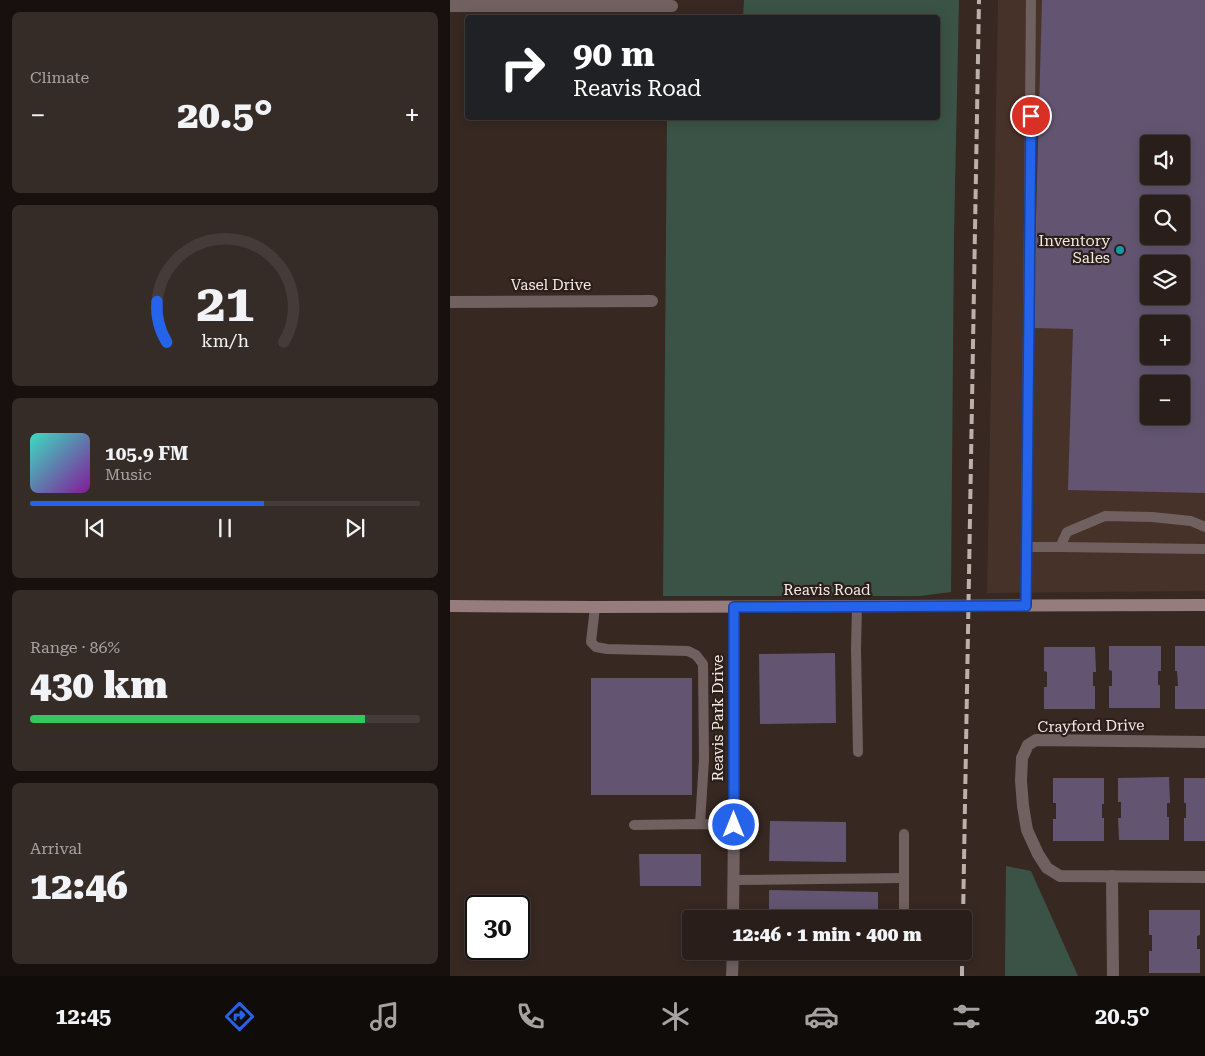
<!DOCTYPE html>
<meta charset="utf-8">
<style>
:root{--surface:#291e1a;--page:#352b27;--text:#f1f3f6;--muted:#a5a2a2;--line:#453c39;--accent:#2563eb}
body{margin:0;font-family:"Roboto Serif",serif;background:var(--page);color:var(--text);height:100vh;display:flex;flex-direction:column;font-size:19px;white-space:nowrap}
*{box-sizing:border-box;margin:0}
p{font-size:16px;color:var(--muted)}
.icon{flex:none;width:28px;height:28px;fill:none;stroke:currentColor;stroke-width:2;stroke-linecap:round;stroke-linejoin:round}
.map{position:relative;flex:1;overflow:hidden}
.details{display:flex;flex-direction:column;gap:12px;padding:12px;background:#17100e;width:450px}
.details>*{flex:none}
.top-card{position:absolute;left:15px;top:15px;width:475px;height:105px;border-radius:5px;box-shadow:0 2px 12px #0003,0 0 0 1px var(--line);background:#202124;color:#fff;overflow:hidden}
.fabs{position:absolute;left:690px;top:135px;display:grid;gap:10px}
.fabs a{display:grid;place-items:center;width:50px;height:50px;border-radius:5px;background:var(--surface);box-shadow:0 2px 12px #0003,0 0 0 1px var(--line);font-size:25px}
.speed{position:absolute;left:15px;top:895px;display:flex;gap:10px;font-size:25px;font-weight:700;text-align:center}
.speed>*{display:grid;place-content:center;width:65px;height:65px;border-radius:50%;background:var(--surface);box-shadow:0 2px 12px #0003,0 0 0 1px var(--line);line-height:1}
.speed .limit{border:2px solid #111;border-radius:8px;background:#fff;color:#111}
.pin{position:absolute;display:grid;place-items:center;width:42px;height:42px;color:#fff;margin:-21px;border:2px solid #fff;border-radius:50%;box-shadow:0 1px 5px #0007}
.me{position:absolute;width:55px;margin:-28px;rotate:0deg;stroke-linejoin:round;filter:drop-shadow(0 0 4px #0008)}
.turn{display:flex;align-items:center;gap:18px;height:105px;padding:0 25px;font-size:22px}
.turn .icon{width:65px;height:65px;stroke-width:2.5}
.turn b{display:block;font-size:35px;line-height:42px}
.big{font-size:38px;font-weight:800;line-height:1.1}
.details .widget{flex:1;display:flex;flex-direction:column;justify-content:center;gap:8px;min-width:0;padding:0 18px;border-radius:8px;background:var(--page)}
.details .dial{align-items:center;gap:0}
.dial svg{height:130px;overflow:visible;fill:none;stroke:var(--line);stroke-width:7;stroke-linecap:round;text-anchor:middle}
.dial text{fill:var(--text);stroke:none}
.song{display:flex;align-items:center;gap:15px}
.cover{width:60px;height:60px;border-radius:8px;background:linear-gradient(135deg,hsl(170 70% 55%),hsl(290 70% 35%))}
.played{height:5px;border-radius:2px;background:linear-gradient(90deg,var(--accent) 60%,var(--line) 60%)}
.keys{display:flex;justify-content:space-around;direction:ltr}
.heat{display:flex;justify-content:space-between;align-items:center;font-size:28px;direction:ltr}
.charge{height:8px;border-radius:4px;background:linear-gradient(90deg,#34c759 86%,var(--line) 0)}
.trip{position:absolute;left:232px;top:910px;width:290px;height:50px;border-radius:5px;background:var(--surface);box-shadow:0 2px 12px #0003,0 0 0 1px var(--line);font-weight:800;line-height:50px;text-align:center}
.menu{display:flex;height:80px;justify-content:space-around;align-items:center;background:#100c0a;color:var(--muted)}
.menu .icon{width:35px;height:35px}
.menu .active{color:var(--accent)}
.menu b{font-size:22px;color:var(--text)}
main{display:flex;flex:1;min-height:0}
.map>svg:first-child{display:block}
.built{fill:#47322a;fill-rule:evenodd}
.green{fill:#3b5346}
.building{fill:#635571;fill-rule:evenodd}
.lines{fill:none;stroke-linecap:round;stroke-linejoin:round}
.lane{stroke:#706060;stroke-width:10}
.street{stroke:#706060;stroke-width:12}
.secondary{stroke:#967c7c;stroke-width:12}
.rail{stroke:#bcb0ac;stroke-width:4;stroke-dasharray:10 5;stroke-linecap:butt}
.route-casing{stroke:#184099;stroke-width:12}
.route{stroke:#2563eb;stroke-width:9}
.culture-dot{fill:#0f9aa8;stroke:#2c1e19;stroke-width:2}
.labels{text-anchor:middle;stroke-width:4.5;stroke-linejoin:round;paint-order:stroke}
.poi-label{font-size:15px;fill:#f3e9e5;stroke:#2c1e19;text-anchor:end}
.street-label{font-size:15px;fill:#f3e9e5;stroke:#2c1e19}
</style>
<main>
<section class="details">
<div class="widget"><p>Climate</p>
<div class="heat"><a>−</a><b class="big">20.5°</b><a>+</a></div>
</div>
<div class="widget dial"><svg viewBox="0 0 100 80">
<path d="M14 69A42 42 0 1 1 86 69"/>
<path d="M14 69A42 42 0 0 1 8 44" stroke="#2563eb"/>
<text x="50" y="56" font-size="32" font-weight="700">21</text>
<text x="50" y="72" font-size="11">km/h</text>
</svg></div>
<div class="widget">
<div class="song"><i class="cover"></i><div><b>105.9 FM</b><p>Music</p></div></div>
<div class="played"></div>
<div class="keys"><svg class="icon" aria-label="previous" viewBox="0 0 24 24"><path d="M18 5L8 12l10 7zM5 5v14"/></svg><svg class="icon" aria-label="pause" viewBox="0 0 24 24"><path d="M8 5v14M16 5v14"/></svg><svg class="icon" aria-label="next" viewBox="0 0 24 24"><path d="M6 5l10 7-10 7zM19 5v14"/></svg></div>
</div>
<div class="widget"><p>Range · 86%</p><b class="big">430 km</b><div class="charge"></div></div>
<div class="widget"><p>Arrival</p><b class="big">12:46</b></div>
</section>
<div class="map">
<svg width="755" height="976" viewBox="0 0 755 976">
<rect width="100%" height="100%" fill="#372822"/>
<path class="built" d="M548 0H755V591L537 593ZM699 144H731V176H699ZM699 204H731V236H699ZM699 264H731V296H699ZM699 324H731V356H699ZM699 384H731V416H699Z"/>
<g class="green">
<polygon points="294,0 509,0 504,233 501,592 470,596 213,596 217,118 488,118 488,18 217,17 293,17"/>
<polygon points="556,866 581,871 628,976 555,976"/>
</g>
<g class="building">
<path d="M592 0H755V493L618 490 623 329 583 328ZM699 144H731V176H699ZM699 204H731V236H699ZM699 264H731V296H699ZM699 324H731V356H699ZM699 384H731V416H699Z"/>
<polygon points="659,646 711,646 711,671 708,671 708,685 710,685 710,708 659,708 659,686 662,686 662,671 659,670"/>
<polygon points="725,646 755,646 755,709 725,709 725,686 728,686 727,671 725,671"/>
<polygon points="594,647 645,647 646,672 643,672 643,686 645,686 645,709 594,709 594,687 597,687 597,672 594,671"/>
<polygon points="385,653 386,723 310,724 309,654"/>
<rect x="141" y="678" width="101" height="117"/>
<polygon points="719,777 720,803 717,803 717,817 719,817 719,840 669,840 668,818 671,818 671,802 668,802 668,778"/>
<polygon points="603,778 654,778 654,804 652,804 652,818 654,818 654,841 603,841 603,819 606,819 606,803 603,803"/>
<polygon points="734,778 755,778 755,841 734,841 734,818 736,818 736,803 734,803"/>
<polygon points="320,821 396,822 396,862 319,861"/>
<polygon points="189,854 251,854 251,886 190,886"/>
<polygon points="319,890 428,892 428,919 319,919"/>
<polygon points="699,910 750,910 750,935 747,936 747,949 750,949 750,973 699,973 699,951 702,951 702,935 699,935"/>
</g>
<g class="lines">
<g class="lane">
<polyline points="576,547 581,0"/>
<polyline points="610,547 755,549"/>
<polyline points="407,606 406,649 408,752"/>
<polyline points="576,606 576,547 610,547 617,532 655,516 702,517 741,521 755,527"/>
<polyline points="145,607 141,642 146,647 157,649 238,651 246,655 253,664 254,759 250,824"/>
<polyline points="184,825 250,824 284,825"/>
<polyline points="284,880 454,878"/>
<polyline points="454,919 454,834"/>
</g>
<g class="street">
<polyline points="0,6 222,6"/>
<polyline points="0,302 202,301"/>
<polyline points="755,742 586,740 578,745 572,758 571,781 573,806 577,830 588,854 597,868 610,876 755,877"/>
<polyline points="662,876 663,975"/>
<polyline points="283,919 284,825 284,607"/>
<polyline points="282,976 283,951"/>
</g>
<polyline class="secondary" points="0,606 145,607 755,605"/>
<g class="rail">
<polyline points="513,919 529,0"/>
<polyline points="512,976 512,951"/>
</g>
</g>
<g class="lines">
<g class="route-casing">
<polyline id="route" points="284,825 284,607 576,606 581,116"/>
</g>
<use href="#route" class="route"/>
</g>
<circle class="culture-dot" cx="670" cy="250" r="5"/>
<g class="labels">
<g class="poi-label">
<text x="660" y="246">Inventory<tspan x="660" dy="17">Sales</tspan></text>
</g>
<g class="street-label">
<text x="101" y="290">Vasel Drive</text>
<text x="377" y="595">Reavis Road</text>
<text transform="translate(268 718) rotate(-90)" y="5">Reavis Park Drive</text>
<text transform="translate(641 726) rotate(-1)" y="5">Crayford Drive</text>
</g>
</g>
</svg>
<div class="fabs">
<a><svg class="icon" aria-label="sound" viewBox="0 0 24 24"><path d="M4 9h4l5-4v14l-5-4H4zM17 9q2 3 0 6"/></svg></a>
<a><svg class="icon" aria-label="search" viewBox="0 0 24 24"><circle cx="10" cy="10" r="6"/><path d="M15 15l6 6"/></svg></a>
<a><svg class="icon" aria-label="layers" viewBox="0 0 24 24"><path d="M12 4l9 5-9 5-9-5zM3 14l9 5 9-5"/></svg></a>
<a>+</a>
<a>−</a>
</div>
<div class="speed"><div class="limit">30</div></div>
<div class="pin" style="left:581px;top:116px;background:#d93025"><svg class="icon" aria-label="arrive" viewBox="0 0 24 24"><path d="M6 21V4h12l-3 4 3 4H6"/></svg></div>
<svg class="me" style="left:284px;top:825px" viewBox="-20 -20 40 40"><circle r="17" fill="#2563eb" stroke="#fff" stroke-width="3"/><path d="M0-11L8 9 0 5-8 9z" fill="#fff"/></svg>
<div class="trip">12:46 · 1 min · 400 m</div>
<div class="top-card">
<div class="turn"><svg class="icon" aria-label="right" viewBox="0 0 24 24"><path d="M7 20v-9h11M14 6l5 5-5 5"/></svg><div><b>90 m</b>Reavis Road</div></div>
</div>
</div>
</main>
<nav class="menu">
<b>12:45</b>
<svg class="icon active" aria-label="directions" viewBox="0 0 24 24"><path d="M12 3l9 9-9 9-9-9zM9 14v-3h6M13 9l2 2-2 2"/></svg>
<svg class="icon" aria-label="music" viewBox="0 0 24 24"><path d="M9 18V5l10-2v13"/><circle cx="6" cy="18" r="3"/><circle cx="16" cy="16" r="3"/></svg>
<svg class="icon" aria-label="phone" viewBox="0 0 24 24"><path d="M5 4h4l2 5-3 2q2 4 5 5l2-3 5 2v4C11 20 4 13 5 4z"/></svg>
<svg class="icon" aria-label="climate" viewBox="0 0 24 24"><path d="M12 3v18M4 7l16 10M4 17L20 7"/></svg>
<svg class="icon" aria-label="car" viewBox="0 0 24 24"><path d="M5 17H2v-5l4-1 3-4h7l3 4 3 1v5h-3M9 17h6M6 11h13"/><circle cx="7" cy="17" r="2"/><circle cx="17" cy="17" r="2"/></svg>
<svg class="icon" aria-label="filters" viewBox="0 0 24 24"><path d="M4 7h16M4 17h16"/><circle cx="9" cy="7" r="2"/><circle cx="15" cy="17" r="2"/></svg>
<b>20.5°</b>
</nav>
